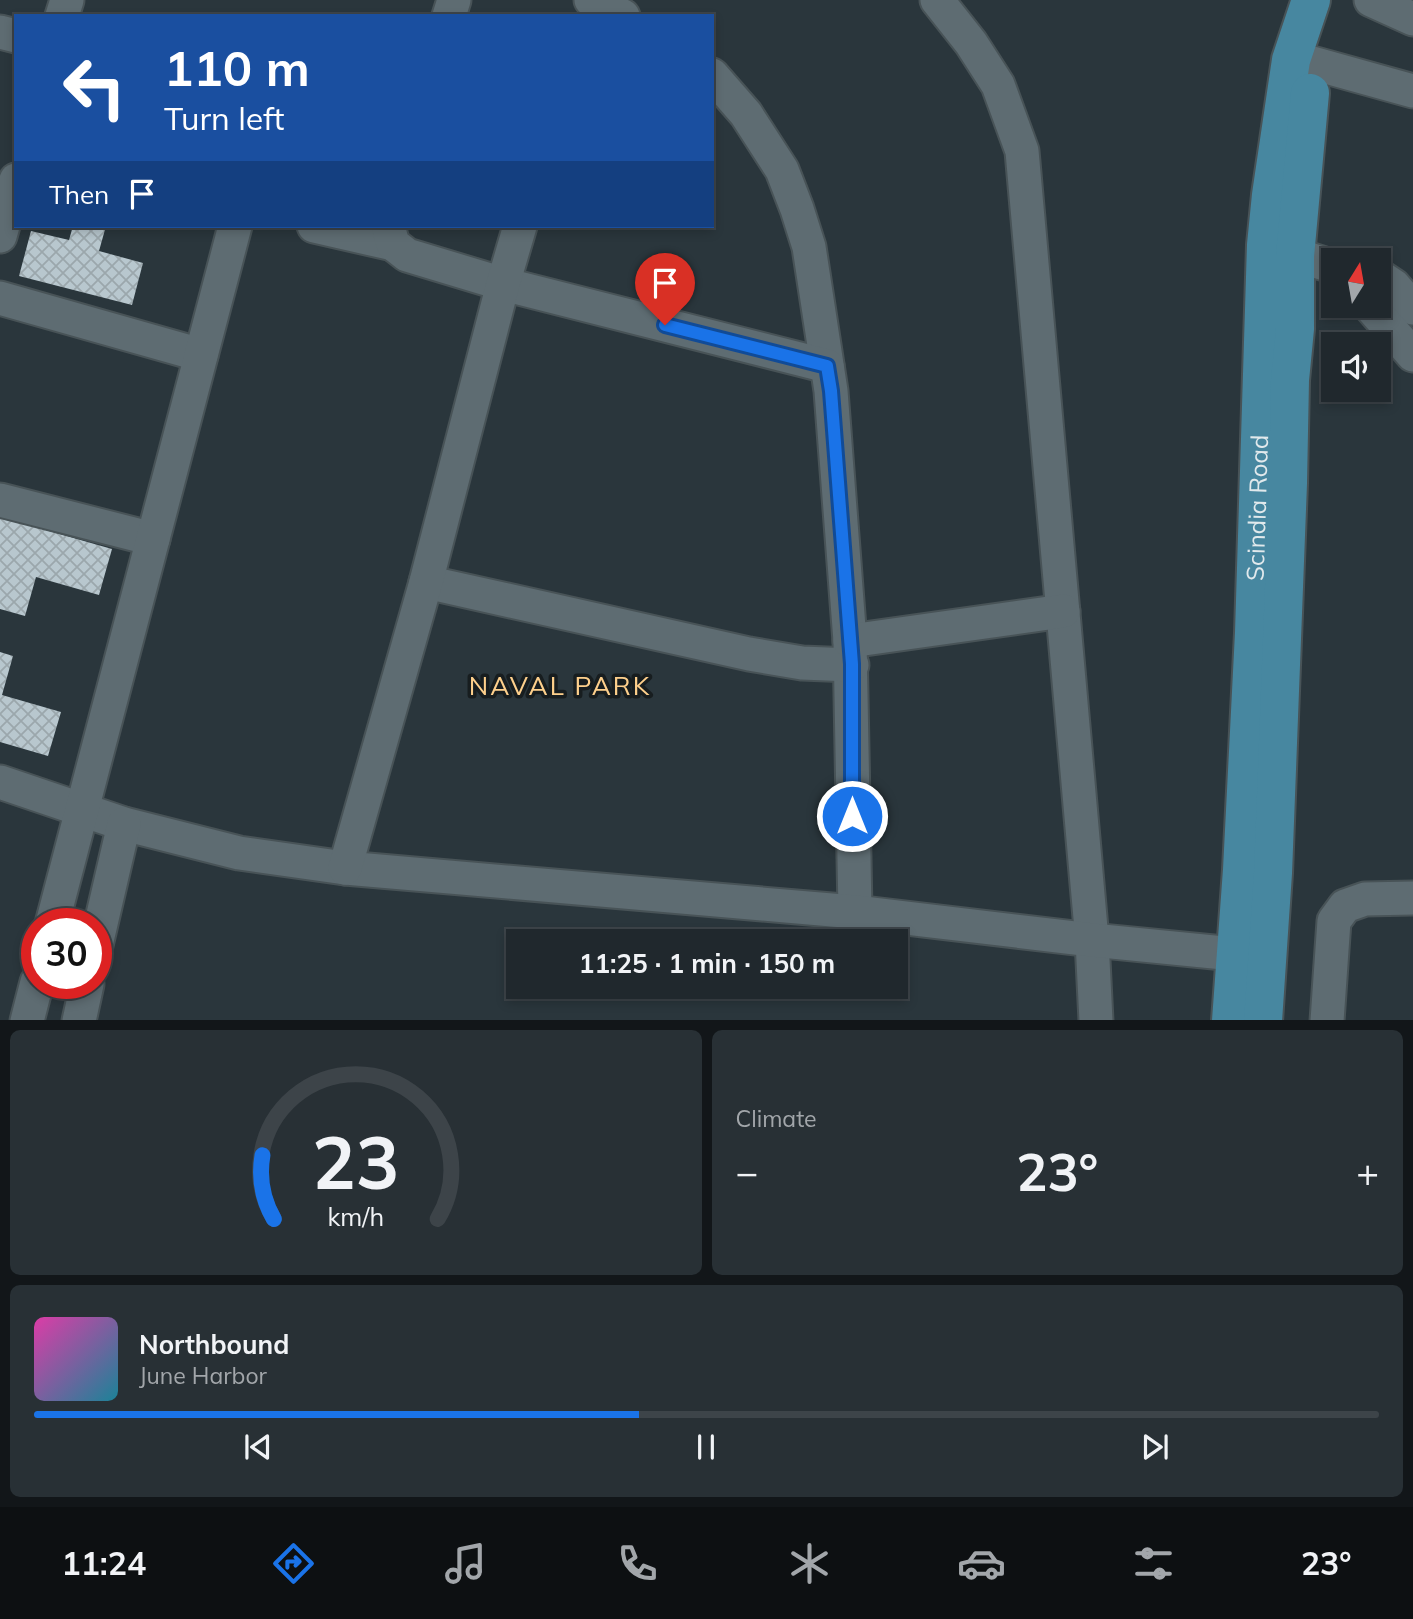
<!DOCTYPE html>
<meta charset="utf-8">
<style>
:root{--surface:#20282d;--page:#283035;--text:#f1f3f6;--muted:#a2a6aa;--line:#3d4449;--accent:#1a73e8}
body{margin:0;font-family:Mulish,sans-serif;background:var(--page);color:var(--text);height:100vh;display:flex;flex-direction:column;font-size:26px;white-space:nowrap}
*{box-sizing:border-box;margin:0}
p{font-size:23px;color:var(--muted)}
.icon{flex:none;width:38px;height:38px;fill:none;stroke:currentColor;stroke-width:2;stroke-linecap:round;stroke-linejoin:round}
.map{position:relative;height:1020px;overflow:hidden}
.sheet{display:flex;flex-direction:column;gap:10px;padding:10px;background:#121619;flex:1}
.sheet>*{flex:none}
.hud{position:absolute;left:14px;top:14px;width:700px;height:214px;border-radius:0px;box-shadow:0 4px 10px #0003,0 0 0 2px var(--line);background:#1a4fa0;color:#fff;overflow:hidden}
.needle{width:46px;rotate:11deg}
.buttons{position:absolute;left:1321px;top:248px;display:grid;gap:14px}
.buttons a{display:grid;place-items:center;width:70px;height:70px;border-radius:0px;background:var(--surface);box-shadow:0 4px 10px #0003,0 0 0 2px var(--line);font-size:35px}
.speed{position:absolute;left:21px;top:908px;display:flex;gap:14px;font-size:35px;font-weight:700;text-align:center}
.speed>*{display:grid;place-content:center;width:91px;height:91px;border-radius:50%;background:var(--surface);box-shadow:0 4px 10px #0003,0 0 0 2px var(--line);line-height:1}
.speed .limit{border:10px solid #d22;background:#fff;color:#111}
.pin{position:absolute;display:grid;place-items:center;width:60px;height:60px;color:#fff;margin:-72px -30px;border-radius:50% 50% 50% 0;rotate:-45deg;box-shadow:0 0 7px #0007}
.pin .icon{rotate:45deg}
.me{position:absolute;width:77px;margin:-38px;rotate:0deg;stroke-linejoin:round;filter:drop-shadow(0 0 5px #0008)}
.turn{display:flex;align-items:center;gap:24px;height:147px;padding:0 35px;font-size:32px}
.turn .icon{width:91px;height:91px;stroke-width:2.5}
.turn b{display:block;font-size:49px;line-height:60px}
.then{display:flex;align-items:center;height:66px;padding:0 35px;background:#0003;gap:14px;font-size:26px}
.big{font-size:52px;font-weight:700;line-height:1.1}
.sheet .tile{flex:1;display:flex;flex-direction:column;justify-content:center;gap:10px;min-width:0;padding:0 24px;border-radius:10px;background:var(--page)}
.sheet .dial{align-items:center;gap:0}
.dial svg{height:182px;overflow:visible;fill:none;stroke:var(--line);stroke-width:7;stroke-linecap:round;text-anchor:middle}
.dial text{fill:var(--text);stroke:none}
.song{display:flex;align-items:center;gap:21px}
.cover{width:84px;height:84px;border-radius:10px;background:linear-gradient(135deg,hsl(320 70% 55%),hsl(190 70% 35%))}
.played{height:7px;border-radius:4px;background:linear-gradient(90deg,var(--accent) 45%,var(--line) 45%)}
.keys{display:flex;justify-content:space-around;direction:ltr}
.heat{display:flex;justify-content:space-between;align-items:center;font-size:38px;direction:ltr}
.sheet .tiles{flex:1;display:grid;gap:10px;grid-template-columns:1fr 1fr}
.tile:last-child{grid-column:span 2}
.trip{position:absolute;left:506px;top:929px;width:402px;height:70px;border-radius:0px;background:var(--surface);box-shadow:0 4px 10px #0003,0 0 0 2px var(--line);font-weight:700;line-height:70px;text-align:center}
.tab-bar{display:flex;height:112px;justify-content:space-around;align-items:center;background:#0d1012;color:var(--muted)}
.tab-bar .icon{width:49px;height:49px}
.tab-bar .current{color:var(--accent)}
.tab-bar b{font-size:32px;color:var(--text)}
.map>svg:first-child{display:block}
.building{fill:url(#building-cross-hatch)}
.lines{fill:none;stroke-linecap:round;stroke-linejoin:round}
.minor-casing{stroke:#485357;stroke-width:37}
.major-casing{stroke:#485357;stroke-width:42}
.minor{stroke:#5e6c72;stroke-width:33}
.major{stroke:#4787a0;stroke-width:38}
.route-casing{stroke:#114b97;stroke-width:18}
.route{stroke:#1a73e8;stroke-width:12}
.labels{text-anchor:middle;stroke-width:7;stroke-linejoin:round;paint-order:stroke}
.street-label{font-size:24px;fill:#e1e9ec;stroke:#171d1f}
.neighbourhood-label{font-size:26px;letter-spacing:2px;fill:#fed08c;stroke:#171d1f}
</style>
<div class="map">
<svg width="1413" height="1021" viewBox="0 0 1413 1021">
<defs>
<pattern id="building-cross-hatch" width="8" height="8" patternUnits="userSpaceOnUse" patternTransform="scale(1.75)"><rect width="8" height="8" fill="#b8c7ce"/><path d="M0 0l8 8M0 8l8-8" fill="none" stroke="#9ba7ac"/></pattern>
</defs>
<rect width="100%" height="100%" fill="#2a363c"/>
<g class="building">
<polygon points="73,226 106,226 99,251 143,263 132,305 19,276 31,231 69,240"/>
<polygon points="0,517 112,549 99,595 36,577 25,616 0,609"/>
<polygon points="0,652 13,656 2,695 61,712 48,756 0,742"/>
</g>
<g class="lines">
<g class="minor-casing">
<g id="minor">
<polyline points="591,0 623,16"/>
<polyline points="937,0 971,43 998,85 1022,151 1092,940 1096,1021"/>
<polyline points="1371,0 1413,19"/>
<polyline points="62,16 67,0"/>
<polyline points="449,16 454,0"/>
<polyline points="0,32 16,36"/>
<polyline points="1312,63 1413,91"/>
<polyline points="712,75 746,114 782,170 797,209 809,247 831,391 850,641 855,912"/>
<polyline points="314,226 393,244"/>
<polyline points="388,226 393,244 407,255 503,284 827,366"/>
<polyline points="0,236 16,180"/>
<polyline points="1272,247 1334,267"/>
<polyline points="1379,276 1394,286 1413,308"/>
<polyline points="0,298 201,355"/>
<polyline points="1370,306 1413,355"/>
<polyline points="0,500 153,539"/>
<polyline points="426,582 749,654 802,663 852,665"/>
<polyline points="850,641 1063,611"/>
<polyline points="0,782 124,824 239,853 345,868 855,912 1092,940 1234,954"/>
<polyline points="345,868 426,582 503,284 520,226"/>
<polyline points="52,924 235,226"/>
<polyline points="96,945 124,824"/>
<polyline points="27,1021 37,982"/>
<polyline points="79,1021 87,984"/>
<polyline points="1327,1021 1334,921 1345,906 1365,899 1413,898"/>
</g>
</g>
<g class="major-casing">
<g id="major">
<path id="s1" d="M1231 1021 1242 870 1254 633 1266 245 1271 195 1291 60 1311 0"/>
<polyline points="1263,1021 1273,873 1288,483 1290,380 1295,329 1295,256 1310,93"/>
</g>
</g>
<use href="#minor" class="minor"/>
<use href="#major" class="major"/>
</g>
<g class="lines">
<g class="route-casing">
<polyline id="route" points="665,325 827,366 831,391 852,664 852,816"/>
</g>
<use href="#route" class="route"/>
</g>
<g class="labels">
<g class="street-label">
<text dy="8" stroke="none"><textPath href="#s1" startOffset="514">Scindia Road</textPath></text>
</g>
<g class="neighbourhood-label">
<text x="560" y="695">NAVAL PARK</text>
</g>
</g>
</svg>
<div class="buttons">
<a><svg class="needle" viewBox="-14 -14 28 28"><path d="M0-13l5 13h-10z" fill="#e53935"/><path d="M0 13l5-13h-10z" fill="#a2a6aa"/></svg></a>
<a><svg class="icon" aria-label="sound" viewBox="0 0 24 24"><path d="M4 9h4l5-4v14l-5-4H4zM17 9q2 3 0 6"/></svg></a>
</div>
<div class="speed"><div class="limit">30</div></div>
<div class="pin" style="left:665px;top:325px;background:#d93025"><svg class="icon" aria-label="arrive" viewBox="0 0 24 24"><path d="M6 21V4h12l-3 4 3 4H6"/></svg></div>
<svg class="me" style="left:852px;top:816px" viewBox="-20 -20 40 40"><circle r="17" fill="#1a73e8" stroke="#fff" stroke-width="3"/><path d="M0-11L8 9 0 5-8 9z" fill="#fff"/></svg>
<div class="trip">11:25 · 1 min · 150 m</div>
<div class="hud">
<div class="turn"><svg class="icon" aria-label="left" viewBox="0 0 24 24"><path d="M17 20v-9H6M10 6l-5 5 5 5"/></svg><div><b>110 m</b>Turn left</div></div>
<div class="then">Then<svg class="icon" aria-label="arrive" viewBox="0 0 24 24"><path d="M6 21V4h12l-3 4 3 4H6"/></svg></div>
</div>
</div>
<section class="sheet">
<div class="tiles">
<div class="tile dial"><svg viewBox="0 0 100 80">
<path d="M14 69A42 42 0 1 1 86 69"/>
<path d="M14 69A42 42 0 0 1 9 41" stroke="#1a73e8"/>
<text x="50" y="56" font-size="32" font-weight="700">23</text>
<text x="50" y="72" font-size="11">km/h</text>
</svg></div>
<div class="tile"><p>Climate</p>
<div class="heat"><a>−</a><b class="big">23°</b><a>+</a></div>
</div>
<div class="tile">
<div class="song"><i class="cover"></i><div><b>Northbound</b><p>June Harbor</p></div></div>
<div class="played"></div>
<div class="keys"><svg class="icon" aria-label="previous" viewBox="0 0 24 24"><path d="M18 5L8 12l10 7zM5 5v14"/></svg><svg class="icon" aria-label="pause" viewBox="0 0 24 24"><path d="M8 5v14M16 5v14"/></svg><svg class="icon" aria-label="next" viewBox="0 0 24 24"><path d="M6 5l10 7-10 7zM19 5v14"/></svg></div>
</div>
</div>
</section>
<nav class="tab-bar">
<b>11:24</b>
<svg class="icon current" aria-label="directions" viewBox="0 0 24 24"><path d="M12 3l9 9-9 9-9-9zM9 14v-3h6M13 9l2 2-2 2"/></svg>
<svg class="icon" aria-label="music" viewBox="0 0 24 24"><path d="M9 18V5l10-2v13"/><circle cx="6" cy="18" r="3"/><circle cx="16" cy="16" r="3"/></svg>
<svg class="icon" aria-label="phone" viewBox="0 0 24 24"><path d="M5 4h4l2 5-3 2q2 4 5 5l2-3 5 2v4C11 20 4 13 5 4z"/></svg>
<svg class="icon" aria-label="climate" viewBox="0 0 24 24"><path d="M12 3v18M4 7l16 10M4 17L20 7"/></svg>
<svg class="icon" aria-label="car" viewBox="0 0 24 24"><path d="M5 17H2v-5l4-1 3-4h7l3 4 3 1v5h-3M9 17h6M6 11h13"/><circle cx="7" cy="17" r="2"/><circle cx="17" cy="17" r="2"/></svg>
<svg class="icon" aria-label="filters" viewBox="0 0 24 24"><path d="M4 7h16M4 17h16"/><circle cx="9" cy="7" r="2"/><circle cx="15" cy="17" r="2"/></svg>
<b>23°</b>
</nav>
